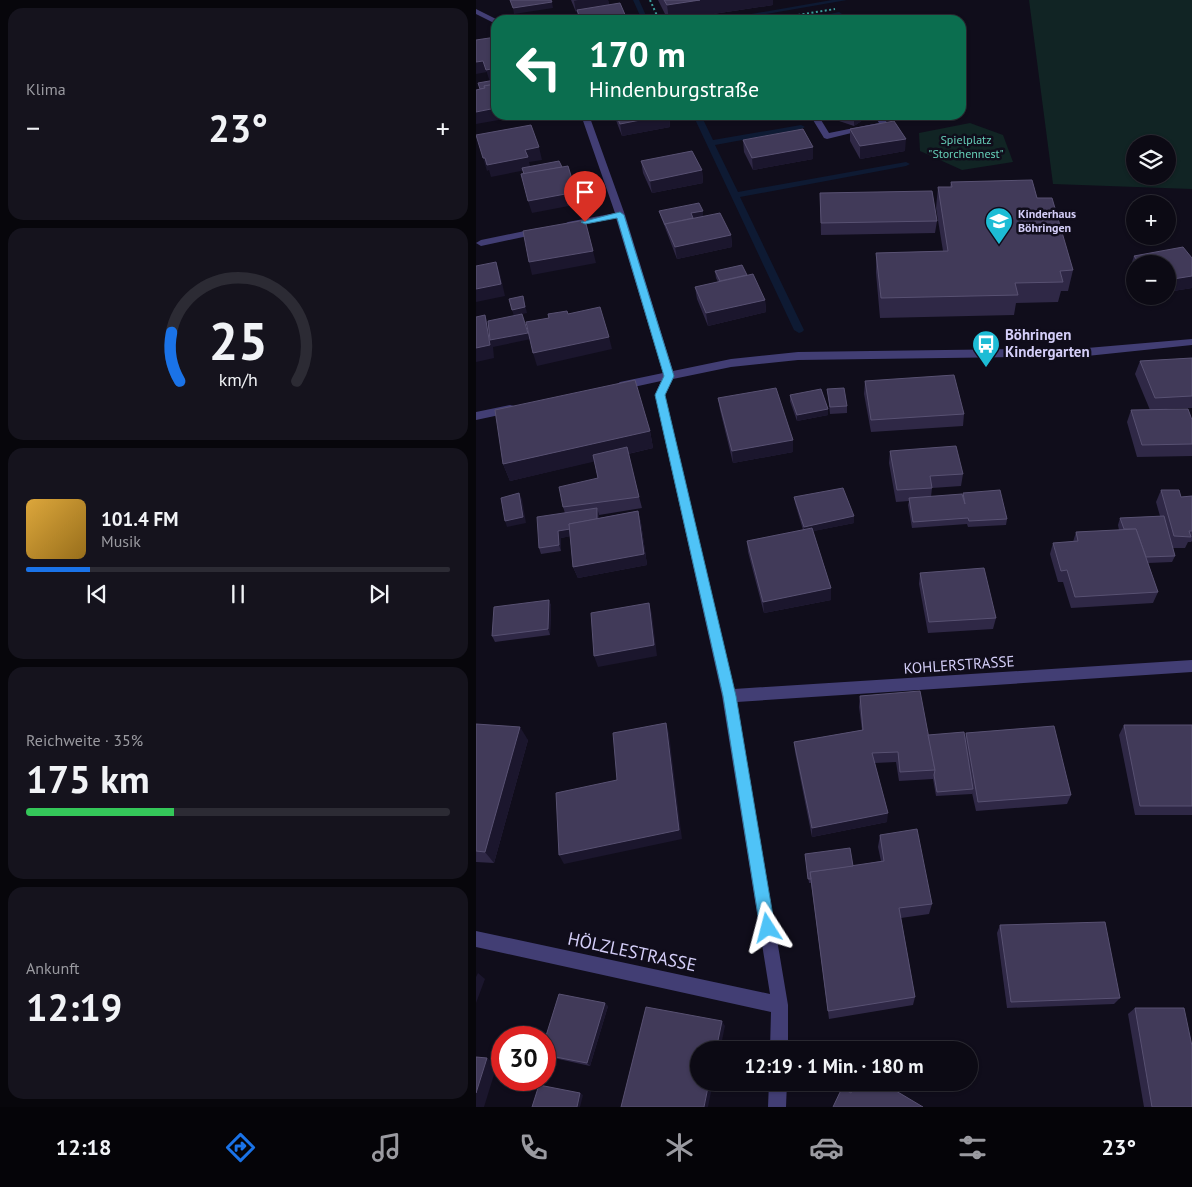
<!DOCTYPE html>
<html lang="de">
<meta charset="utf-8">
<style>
:root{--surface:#0c0a14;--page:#15131d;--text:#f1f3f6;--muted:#9a9aa0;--line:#2c2b34;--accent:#1a73e8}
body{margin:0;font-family:"PT Sans",sans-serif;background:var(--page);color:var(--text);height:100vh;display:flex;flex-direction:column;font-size:19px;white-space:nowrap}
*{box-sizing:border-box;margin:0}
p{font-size:16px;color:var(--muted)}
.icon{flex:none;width:28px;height:28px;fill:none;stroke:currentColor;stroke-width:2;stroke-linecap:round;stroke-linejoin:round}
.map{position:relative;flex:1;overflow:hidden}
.sheet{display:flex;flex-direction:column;gap:8px;padding:8px;background:#07060b;width:476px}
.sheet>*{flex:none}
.hud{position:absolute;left:15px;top:15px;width:475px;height:105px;border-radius:15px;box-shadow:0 1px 4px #0004,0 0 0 1px var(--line);background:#0b6e4f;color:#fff;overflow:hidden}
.buttons{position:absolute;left:650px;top:135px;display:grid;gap:10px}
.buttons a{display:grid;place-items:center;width:50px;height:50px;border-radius:50%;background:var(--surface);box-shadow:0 1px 4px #0004,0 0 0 1px var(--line);font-size:25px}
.speed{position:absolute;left:15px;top:1026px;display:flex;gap:10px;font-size:25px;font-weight:700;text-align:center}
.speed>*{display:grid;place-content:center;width:65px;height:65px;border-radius:50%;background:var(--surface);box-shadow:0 1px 4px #0004,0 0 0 1px var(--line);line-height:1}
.speed .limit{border:8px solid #d22;background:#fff;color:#111}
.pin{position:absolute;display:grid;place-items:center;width:42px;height:42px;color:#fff;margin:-51px -21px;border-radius:50% 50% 50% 0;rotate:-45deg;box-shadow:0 0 5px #0007}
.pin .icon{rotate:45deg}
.me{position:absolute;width:55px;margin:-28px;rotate:351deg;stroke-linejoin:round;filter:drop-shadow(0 0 4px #0008)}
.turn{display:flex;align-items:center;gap:18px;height:105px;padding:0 15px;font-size:22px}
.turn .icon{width:65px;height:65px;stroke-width:2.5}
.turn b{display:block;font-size:35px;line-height:42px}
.big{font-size:38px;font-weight:600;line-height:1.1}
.sheet .widget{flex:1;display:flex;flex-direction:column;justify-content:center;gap:8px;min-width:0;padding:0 18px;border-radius:15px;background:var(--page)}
.sheet .dial{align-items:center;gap:0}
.dial svg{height:130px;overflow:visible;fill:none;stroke:var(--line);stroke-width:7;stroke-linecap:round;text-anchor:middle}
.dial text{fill:var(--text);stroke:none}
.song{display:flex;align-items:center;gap:15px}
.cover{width:60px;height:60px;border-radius:8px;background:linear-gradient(135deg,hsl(40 70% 55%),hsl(40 70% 35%))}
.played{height:5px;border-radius:2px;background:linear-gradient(90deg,var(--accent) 15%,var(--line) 15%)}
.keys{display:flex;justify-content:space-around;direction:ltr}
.heat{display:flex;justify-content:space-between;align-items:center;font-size:28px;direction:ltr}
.charge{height:8px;border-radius:4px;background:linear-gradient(90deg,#34c759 35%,var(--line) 0)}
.trip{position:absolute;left:214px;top:1041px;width:288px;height:50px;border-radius:25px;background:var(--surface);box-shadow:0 1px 4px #0004,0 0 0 1px var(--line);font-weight:600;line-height:50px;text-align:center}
.tabs{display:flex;height:80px;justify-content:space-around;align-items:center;background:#050408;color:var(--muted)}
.tabs .icon{width:35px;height:35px}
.tabs .on{color:var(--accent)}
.tabs b{font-size:22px;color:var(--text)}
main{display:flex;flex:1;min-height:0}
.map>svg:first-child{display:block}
.green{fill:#112424;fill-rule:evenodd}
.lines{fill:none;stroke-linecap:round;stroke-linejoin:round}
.stream{fill:#0e1a33;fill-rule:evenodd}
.path{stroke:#3c9e9c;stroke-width:2;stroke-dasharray:2 2.5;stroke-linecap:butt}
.street{fill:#423e74;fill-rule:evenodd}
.wall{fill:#2f2846}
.shaded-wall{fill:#1b162d}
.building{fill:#413a59;stroke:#585172}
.route{fill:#4fc3f7;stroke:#337fa1}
.labels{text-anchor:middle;stroke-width:5;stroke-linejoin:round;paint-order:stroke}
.far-park-label{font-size:12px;fill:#65cdb7;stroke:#100d1b}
.far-poi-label{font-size:12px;font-weight:bold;fill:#d4cef8;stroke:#100d1b;text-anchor:start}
.poi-label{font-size:15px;font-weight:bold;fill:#d4cef8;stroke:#100d1b;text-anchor:start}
.street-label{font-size:15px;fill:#d4cef8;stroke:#100d1b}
.near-street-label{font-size:18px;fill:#d4cef8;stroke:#100d1b}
</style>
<main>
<section class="sheet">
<div class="widget"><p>Klima</p>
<div class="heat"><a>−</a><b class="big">23°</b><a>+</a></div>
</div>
<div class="widget dial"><svg viewBox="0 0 100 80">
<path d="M14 69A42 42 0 1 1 86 69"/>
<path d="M14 69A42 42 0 0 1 9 39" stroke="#1a73e8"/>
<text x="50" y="56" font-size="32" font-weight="700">25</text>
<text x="50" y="72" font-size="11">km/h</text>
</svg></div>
<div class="widget">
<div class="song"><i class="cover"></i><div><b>101.4 FM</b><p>Musik</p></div></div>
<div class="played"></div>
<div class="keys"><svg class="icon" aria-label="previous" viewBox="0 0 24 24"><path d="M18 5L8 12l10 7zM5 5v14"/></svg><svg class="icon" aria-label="pause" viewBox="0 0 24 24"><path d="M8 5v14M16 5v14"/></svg><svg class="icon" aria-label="next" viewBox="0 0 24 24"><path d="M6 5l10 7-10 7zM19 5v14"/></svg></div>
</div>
<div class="widget"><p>Reichweite · 35%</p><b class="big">175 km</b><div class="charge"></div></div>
<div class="widget"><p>Ankunft</p><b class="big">12:19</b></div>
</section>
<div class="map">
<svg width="716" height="1107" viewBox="0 0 716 1107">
<rect width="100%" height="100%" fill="#100d1b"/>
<g class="green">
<path d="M553 0H716V189L577 184ZM659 144H691V176H659Z"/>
<polygon points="494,123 527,135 537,162 486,170 444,151 443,133"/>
</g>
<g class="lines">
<g class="stream">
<polygon points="157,0 163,0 172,20 166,20"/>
<polygon points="356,0 371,0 256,20 241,20"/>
<polygon points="363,12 366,14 365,15 339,20 325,20"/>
<polygon points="217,115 225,115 237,140 325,125 329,127 325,129 239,145 262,192 430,162 434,164 430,166 264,197 328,330 326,332 323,333 318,330"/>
</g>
<g class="path">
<polyline points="174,0 183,20"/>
<polyline points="291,20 359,9"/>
</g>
<g class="street">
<polygon points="0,9 22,20 20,20 20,24 0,14"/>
<polygon points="105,115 113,115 149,215 197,371 255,359 322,352 611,348 716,339 716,345 611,356 322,360 255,367 197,379 189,395 258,689 716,660 716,672 261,702 312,1005 312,1050 294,1050 295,1012 0,947 0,931 294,994 246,696 179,395 185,381 144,390 139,386 144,382 187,373 140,218 92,228 87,225 92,222 139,213"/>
<polygon points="334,115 342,115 353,133 403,123 398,115 406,115 412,124 351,139 348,138"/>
<polygon points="63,228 68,231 66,233 5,246 0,243 5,240"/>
<polygon points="34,405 38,406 40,409 38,412 0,420 0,412"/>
<polygon points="293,1082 311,1082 310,1107 292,1107"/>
</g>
</g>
<g class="wall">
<polygon points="95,0 132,0 133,5 151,20 103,20 101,12 100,12"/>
<polygon points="182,0 297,0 297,5 198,20 192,20"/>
<polygon points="138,115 193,115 194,127 146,136"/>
<polygon points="357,115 389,115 387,120 378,126 357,119"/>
<polygon points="374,129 429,151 384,159 374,141"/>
<polygon points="267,140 337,147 337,159 277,170 268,152"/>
<polygon points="165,161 226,170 227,183 176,193 167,173"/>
<polygon points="475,182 561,198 597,270 592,291 585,291 582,302 540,303 538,315 404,318 400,273 400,253 467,251 460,208 462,187 474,187"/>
<polygon points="344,193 461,221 459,233 345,235"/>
<polygon points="183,211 227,211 227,216 255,235 256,247 201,259 185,217"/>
<polygon points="658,256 716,258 716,288 691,292 691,264 659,264 659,275 654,268"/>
<polygon points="239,271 271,275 289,300 290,312 232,326 221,299 219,287 242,282 240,278"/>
<polygon points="716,358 716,408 690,409 716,420 716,456 661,457 651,422 655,410 674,410 659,374 664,361"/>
<polygon points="389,381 488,414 487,426 395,432 388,394"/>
<polygon points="351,389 371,406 371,413 354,414 352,395"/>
<polygon points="314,395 352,409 352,415 321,421 314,401"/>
<polygon points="242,398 317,452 257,463 244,410"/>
<polygon points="174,431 177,448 152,454 166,508 123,515 123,518 162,511 165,523 171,565 102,578 97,567 94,536 85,538 85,551 65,554 63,548 89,513 87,507 122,478 118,461 34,481 27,464"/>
<polygon points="414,451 487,474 485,486 456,488 455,497 487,496 487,493 531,519 530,525 492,527 491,524 436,528 432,505 433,501 420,502 413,463"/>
<polygon points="685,490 705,497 716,496 716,541 715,542 712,542 709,548 697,548 699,556 696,562 672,563 682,592 677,603 595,608 587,582 582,582 574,554 577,543 597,542 600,532 643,530 642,525 644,518 684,516 680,502"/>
<polygon points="318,497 378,523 337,531 355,588 355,600 288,613 272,552 271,541 327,530 319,503"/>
<polygon points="444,573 520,618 517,629 452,633 443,584"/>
<polygon points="73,600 75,606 74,635 19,642 16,636"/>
<polygon points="384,696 452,735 489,738 490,733 595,795 591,804 500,811 496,793 496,794 460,796 457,779 423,781 420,762 399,763 411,822 336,837 319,752 318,742 386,730 383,707"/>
<polygon points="0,724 52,740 18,863 0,862"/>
<polygon points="648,725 716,725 716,815 659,815 643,735"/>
<polygon points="404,835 456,904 453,914 425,918 439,997 437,1005 353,1019 335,883 333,883 329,854 377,866 405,861 402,847"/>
<polygon points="524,925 644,998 638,1004 531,1008 521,933"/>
<polygon points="132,1006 114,1066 69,1056 69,1039"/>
<polygon points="659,1008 716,1107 668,1107 652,1014"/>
</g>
<g class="shaded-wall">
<polygon points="102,0 132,0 134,7 101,10 101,12 100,12 98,1"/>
<polygon points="224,0 297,0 297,5 198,20 193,20 191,5"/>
<polygon points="76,2 77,8 38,14 37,8"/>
<polygon points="150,17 151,20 129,20"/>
<polygon points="7,61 11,72 0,74 0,62"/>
<polygon points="20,68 20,81 14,82 10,70"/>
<polygon points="20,108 20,115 50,115 0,124 0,112"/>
<polygon points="190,115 193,115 194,127 146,136 144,124"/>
<polygon points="385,115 389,115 387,120 378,126 378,119"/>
<polygon points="425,115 440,115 425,118"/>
<polygon points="430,139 429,151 384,159 384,146"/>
<polygon points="63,147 66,160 53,162 55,169 15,177 13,170 11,171 7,158"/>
<polygon points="337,147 337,159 277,170 276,158"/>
<polygon points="226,170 227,183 176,193 174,181"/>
<polygon points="100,192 103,204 56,213 52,201"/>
<polygon points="227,211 227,217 215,220 215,213"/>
<polygon points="255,235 256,247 201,259 199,247"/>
<polygon points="117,251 120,263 56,275 53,262"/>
<polygon points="20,262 24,274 29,296 0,302 0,289"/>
<polygon points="716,276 716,288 691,292 691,280"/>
<polygon points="47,296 51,313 38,316 36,310"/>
<polygon points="289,300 290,312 232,326 230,313"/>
<polygon points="9,315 14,328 53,332 55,339 17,347 18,358 0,362 0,348"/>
<polygon points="133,337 136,349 61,366 57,353"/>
<polygon points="352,409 352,415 321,421 321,415"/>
<polygon points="174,431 177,448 34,481 27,464"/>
<polygon points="317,440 317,452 257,463 256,451"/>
<polygon points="43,493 46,499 50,523 31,527 29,521"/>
<polygon points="121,508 123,514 123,531 85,538 85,551 83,545 82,531"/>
<polygon points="162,511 165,523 171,565 102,578 97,567"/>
<polygon points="378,516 378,523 328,533 328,527"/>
<polygon points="355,588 355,600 288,613 287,602"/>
<polygon points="73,600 75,606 74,635 72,629"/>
<polygon points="173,603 176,614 181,656 122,667 118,656"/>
<polygon points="190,723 193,733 206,839 88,864 83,855"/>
<polygon points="44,727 52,740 18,863 9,852"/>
<polygon points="412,813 411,822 336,837 336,828"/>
<polygon points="2,973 9,979 0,1003 0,977"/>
<polygon points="129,1003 132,1006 114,1066 111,1063"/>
<polygon points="246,1021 249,1026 244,1050 240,1050"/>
<polygon points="11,1058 21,1065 8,1107 0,1107 0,1093"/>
<polygon points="233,1082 237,1082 232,1107 228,1107"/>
<polygon points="104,1093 107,1095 104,1107 100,1107"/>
</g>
<g class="building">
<polygon points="34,0 75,0 76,2 37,8"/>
<polygon points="188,0 224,0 191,5"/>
<polygon points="144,3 150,17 129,20 105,20 101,10"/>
<polygon points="20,37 20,68 10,70 7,61 0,62 0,40"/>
<polygon points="19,80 20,84 8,86 9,88 4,89 2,83"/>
<polygon points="20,84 20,108 0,112 0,90 9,88 8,86"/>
<polygon points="140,115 190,115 144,124"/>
<polygon points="364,115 385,115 378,119"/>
<polygon points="418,121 430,139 384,146 374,129"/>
<polygon points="55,125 63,147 49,150 52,157 11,165 9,158 7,158 0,135"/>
<polygon points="327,129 337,147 276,158 267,140"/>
<polygon points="216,151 226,170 174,181 165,161"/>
<polygon points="83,161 86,167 48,174 46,168"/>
<polygon points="92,166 100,192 52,201 45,174"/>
<polygon points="556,180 561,198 576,198 597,270 584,271 587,282 539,283 542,295 405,298 400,253 472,251 462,187 476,187 475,182"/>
<polygon points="456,191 461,221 345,223 344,193"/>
<polygon points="223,203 227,211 215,213 217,218 189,224 190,225 189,225 183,211"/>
<polygon points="244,213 255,235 199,247 189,224"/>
<polygon points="109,220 117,251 53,262 47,231"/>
<polygon points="707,247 716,258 716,276 691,280 691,264 664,264 658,256"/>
<polygon points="20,262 25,284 0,289 0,266"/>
<polygon points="266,265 271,275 244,281 239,271"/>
<polygon points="277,274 289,300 230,313 219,287"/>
<polygon points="47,296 49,307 36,310 33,299"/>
<polygon points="124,307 133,337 57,353 50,322 73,318 72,314 91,311 92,314"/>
<polygon points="46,314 52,333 14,340 12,321"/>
<polygon points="9,315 14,345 0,348 0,317"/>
<polygon points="716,358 716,396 679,398 664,361"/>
<polygon points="478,375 488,414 395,420 389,381"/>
<polygon points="159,380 174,431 27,464 19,410"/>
<polygon points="300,388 317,440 256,451 242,398"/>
<polygon points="368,388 371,406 354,407 351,389"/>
<polygon points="345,389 352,409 321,415 314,395"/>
<polygon points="712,409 716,420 716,444 666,445 655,410"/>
<polygon points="480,446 487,474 454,476 456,488 421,490 414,451"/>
<polygon points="151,447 163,497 87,507 83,487 122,478 117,455"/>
<polygon points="367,488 378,516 328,527 318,497"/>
<polygon points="524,490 531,519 493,521 492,518 437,522 433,498 486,494 489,504 487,493"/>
<polygon points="685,490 703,490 705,497 716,496 716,531 713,531 715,537 698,536"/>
<polygon points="43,493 47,517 29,521 25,498"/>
<polygon points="121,508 121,519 93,524 94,529 82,531 83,545 63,548 61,517"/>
<polygon points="162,511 168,554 97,567 93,524"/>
<polygon points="688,516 699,556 670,557 660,529 648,529 644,518"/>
<polygon points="336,528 355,588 287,602 271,541"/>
<polygon points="660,529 682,592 599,597 591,570 585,571 577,543 602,541 600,532"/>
<polygon points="508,568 520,618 453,622 444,573"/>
<polygon points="73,600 72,629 16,636 18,607"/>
<polygon points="173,603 178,645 118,656 115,613"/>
<polygon points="444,691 459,770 424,772 422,752 396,753 412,813 336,828 318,742 387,730 384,696"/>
<polygon points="190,723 203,830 83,855 80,793 141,780 137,733"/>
<polygon points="0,724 44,727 9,852 0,851"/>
<polygon points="648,725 716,725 716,806 664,806"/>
<polygon points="578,726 595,795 502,802 490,733"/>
<polygon points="488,732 497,789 461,792 458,775 459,770 452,735"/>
<polygon points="441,829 456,904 423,908 439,997 352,1011 334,872 408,861 404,835"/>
<polygon points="374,848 377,866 334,872 335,879 332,879 329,854"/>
<polygon points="629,922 644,998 535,1002 524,925"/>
<polygon points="83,994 129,1003 111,1063 69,1055 69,1039"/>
<polygon points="170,1007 246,1021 240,1050 222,1050 222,1082 233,1082 228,1107 145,1107"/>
<polygon points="659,1008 708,1008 716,1046 716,1107 676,1107"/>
<polygon points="0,1057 11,1058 0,1093"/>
<polygon points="380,1082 405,1082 447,1107 357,1107 366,1088 375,1093"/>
<polygon points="63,1085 104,1093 101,1107 56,1107"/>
</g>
<polygon class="route" points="144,212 148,215 198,376 189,395 260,696 299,928 297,933 292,935 286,933 284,928 247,696 179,395 188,376 141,218 109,224 105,222"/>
<defs>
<g id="school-pin" transform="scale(1.4375)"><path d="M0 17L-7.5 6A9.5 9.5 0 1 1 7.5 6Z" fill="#1dbcd5" stroke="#100d1b"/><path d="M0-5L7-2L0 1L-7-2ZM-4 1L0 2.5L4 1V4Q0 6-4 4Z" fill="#fff"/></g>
<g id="bus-pin" transform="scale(1.4375)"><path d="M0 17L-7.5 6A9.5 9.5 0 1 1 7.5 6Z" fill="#1dbcd5" stroke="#100d1b"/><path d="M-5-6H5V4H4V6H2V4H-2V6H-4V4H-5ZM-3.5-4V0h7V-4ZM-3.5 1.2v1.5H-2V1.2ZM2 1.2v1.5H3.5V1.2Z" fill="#fff"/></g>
</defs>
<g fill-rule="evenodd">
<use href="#school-pin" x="523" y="221"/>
<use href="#bus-pin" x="510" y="344"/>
</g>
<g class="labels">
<g class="far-park-label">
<text x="490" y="144">Spielplatz<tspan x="490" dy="14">"Storchennest"</tspan></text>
</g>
<g class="far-poi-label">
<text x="542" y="218">Kinderhaus<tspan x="542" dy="14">Böhringen</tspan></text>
</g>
<g class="poi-label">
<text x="529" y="340">Böhringen<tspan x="529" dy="17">Kindergarten</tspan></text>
</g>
<g class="street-label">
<text transform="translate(483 665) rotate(-4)" y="5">KOHLERSTRASSE</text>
</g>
<g class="near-street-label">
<text transform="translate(156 952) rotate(12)" y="6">HÖLZLESTRASSE</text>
</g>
</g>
</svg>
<div class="buttons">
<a><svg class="icon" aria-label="layers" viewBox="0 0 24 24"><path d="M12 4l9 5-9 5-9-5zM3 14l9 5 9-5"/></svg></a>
<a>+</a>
<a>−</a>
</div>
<div class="speed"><div class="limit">30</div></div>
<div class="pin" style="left:109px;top:222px;background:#d93025"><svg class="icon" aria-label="arrive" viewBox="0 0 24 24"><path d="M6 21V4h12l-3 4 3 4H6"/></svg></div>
<svg class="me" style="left:292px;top:928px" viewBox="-20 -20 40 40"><path d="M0-17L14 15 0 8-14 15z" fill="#4fc3f7" stroke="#fff" stroke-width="4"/></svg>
<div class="trip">12:19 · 1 Min. · 180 m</div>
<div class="hud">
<div class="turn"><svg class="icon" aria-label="left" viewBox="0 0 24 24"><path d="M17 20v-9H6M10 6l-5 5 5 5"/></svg><div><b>170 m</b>Hindenburgstraße</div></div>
</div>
</div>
</main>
<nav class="tabs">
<b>12:18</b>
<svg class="icon on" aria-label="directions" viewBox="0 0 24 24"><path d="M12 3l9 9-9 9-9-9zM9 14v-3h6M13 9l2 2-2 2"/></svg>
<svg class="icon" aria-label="music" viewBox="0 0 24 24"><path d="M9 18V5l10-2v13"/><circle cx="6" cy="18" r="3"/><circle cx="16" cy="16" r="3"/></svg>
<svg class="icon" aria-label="phone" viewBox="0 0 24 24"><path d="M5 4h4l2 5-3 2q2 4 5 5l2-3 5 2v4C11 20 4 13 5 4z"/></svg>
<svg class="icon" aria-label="climate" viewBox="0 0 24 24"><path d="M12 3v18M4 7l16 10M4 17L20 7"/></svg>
<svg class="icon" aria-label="car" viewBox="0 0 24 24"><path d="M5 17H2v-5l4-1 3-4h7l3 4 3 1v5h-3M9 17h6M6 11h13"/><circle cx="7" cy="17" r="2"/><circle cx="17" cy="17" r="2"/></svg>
<svg class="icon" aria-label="filters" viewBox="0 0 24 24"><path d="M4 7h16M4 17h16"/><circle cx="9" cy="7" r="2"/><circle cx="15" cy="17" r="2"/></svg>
<b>23°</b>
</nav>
